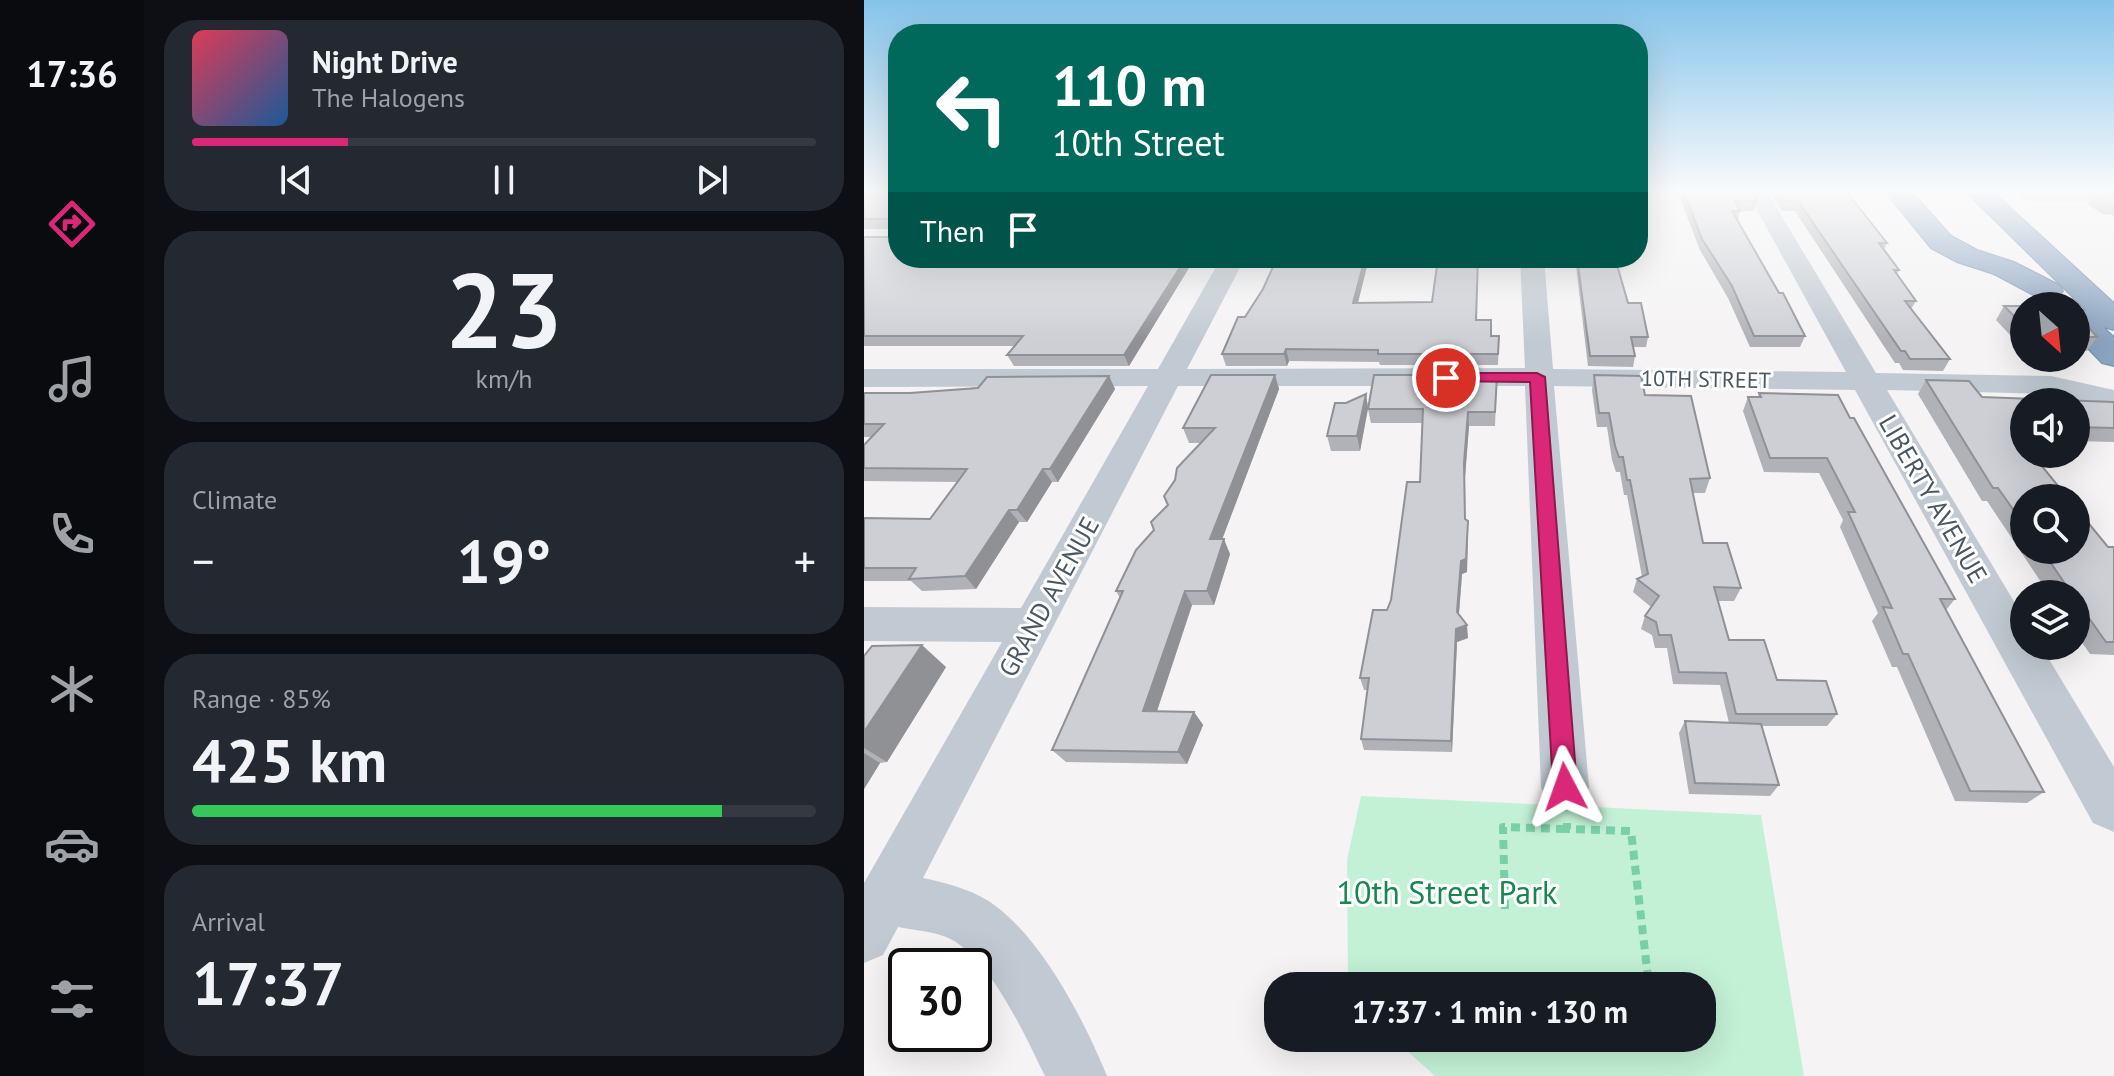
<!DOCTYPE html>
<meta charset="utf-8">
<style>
:root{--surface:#171b24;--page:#242831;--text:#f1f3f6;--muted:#9ea1a6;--line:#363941;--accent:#db2777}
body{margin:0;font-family:"PT Sans",sans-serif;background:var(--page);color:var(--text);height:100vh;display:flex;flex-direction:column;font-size:30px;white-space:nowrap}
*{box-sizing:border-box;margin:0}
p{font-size:26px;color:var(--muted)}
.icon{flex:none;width:44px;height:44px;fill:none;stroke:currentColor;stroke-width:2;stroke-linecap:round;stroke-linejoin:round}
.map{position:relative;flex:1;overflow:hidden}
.drawer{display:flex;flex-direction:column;gap:20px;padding:20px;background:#0d0f14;width:720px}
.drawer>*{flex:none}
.top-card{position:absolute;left:24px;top:24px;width:760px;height:244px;border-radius:32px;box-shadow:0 8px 32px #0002;background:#00695c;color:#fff;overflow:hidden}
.needle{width:52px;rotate:153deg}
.buttons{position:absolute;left:1146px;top:292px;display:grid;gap:16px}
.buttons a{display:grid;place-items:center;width:80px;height:80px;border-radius:50%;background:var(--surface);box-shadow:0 8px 32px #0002;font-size:40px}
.speed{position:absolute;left:24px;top:948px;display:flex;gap:16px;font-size:40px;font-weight:700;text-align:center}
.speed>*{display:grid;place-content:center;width:104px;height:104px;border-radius:50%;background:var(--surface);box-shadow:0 8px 32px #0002;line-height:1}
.speed .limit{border:4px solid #111;border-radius:12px;background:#fff;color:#111}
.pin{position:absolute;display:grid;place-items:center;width:68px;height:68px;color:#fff;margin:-34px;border:4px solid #fff;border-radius:50%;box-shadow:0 2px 8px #0007}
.me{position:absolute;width:88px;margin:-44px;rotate:356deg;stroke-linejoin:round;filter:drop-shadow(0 0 6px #0008)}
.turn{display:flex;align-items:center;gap:28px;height:168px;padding:0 32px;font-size:36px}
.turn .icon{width:104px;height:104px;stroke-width:2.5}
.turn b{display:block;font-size:56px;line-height:68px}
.then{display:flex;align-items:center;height:76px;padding:0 32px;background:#0003;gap:16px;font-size:30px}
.big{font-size:60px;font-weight:700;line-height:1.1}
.drawer .widget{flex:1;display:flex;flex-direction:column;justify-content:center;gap:12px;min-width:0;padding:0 28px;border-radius:32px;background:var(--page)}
.drawer .dial{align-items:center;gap:0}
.dial b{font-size:104px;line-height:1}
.song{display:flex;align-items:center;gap:24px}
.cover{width:96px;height:96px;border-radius:12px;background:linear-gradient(135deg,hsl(350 70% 55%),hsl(210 70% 35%))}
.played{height:8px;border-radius:4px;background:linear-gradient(90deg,var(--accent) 25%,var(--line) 25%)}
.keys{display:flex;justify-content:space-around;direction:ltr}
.heat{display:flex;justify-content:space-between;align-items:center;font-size:44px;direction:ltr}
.charge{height:12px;border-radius:6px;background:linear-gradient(90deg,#34c759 85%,var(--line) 0)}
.trip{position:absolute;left:400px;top:972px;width:452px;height:80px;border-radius:32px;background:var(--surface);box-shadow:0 8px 32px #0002;font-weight:700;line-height:80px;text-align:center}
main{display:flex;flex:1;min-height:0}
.tabs{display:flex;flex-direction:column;width:144px;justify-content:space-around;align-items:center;background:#090b0e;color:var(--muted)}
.tabs .icon{width:56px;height:56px}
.tabs .active{color:var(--accent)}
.tabs b{font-size:36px;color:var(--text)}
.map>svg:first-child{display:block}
.green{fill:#c3f1d5}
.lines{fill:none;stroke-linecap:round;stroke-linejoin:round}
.highway-casing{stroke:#7690ad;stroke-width:2}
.path{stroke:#7ad0a6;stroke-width:8;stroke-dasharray:9 6;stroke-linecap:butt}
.minor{fill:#c1cad2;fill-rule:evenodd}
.highway{fill:#8ba5c1;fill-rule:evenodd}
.wall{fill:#b0b2b7}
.shaded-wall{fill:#909195}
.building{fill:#cdcfd5;stroke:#909195;stroke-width:2}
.route{fill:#db2777;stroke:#8e194d;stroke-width:2}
.labels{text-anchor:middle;stroke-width:6;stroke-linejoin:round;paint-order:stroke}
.far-street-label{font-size:22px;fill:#4a5661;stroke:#fff}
.street-label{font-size:26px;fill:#4a5661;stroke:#fff}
.near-park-label{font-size:32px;fill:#17864f;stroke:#fff}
</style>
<main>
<nav class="tabs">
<b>17:36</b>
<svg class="icon active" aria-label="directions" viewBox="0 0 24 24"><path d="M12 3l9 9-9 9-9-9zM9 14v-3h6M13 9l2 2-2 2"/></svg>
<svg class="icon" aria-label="music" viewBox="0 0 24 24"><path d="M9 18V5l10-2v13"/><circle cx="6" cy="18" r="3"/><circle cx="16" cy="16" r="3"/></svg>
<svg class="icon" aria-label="phone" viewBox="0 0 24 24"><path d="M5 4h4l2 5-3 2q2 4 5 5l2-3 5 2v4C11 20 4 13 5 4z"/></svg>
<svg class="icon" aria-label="climate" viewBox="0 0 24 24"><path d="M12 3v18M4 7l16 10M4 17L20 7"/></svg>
<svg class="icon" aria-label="car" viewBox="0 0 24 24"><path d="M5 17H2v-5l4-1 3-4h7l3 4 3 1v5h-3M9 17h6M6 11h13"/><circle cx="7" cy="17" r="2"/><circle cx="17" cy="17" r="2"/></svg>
<svg class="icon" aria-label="filters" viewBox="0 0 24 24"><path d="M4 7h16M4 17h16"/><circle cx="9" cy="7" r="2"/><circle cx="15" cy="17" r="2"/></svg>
</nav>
<section class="drawer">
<div class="widget">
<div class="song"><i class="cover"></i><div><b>Night Drive</b><p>The Halogens</p></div></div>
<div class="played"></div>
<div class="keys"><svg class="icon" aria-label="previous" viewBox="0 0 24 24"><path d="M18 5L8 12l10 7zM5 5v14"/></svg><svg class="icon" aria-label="pause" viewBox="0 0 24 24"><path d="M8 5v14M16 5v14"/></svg><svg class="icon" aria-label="next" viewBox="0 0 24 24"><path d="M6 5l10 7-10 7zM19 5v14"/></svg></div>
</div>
<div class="widget dial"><b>23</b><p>km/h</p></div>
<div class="widget"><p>Climate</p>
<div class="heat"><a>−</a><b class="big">19°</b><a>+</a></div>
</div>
<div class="widget"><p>Range · 85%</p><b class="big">425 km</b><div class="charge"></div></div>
<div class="widget"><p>Arrival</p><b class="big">17:37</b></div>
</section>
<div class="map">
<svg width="1250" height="1076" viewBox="0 0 1250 1076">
<rect width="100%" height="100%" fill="#f5f3f3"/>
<polygon class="green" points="497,796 897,815 940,1076 571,1076 529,1038 838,1038 838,986 484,986 483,860"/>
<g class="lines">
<g class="highway-casing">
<g id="highway">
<polygon points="1020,190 1046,190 1087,236 1113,250 1150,262 1195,285 1199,291 1195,297 1184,300 1173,297 1130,274 1093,262 1067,248"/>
<polygon points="1100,190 1127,190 1250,303 1250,330 1239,327 1250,337 1250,366 1238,363 1212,336 1212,309 1223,311"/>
</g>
</g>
<g class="path">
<polyline points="703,823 703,829 767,831 785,986"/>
<polyline points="641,909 639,827 703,829"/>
</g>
<g class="minor">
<path d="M882 190H902L1012 373 1187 376 1250 390V408L1187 394 1023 390 1160 618V646H1177L1250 767V832L1229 823 991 390 690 386 725 787 718 804 701 811 684 804 677 787 661 386H314L59 878C84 883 113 891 133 907 180 943 221 1022 243 1076H181C161 1036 125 954 82 937 67 931 49 930 34 927L19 955 0 963V883L138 642 0 641V607L157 608 284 386 0 387V369H294L357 258H381L323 369 661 368 656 258H680L689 369 982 372Z"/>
<polygon points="1158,190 1250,190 1250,201 1164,201 1154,195"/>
</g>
<use href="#highway" class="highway"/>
</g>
<g class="wall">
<polygon points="0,190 34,190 34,258 331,258 265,366 150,366 143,355 150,346 0,346 0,237 30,237 30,229 0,229"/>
<polygon points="813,190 889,190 893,201 890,211 876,211 874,221 941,336 936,347 886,347 864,298 836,250"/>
<polygon points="904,190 981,190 1023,243 1020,250 1035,270 1033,274 1052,301 1047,309 1086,359 1079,371 1039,370 1035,363 1031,363 931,211 918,211"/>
<polygon points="1233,190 1250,190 1250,216 1248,215 1238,214 1224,204"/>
<polygon points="505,258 494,303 613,320 627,336 635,336 634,365 516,365 515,362 425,361 423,366 362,366 358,354"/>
<polygon points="711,258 752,258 752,262 764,303 784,337 782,347 769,347 771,356 769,367 724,366"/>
<polygon points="1140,306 1160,306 1160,350 1132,320"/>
<polygon points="1212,313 1233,337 1223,351 1212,351"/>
<polygon points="411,375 415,389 358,539 366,554 350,605 328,605 293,711 330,712 339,725 323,764 202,762 188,750 256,598 252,591 290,530 337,443 325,443 319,428"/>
<polygon points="633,375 631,426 605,426 601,477 601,519 604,535 603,572 598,574 595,614 604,638 593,642 588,752 500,750 497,739 504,690 500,690 496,678 527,600 556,482 558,423 507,423 504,409 496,451 467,451 463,436 482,403 502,394 504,408"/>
<polygon points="730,375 781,395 846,478 841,493 829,493 839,543 877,588 870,601 854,601 865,640 913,680 973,714 963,726 898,726 915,785 906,796 825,794 815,733 821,721 865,723 856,685 809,684 803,648 791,648 788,635 777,629 781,616 787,607 769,592 773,579 778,577 763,495 760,495 756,472 752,472 748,460 743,427 733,427 728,390"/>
<polygon points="245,376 251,389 194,482 188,482 163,522 155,522 112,589 58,591 47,581 0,581 0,518 66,519 94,482 0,481 0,468 8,437 0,437 0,393 46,393"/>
<polygon points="1062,380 1118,397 1250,402 1250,442 1212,441 1212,402 1160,402 1160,550 1212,550 1250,547 1250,655 1226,654 1212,634 1212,594 1185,594 1123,501 1118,501 1054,394"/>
<polygon points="895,393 986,418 1091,599 1082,610 1180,792 1163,803 1091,801 1033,667 1028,667 1008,621 1014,613 976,527 979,520 955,473 900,472 879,411 884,397 894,397"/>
<polygon points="0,656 82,667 23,762 16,763 0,789"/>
</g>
<g class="shaded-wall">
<polygon points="322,258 331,258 265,366 260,355"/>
<polygon points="501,258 505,258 491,314 489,303"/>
<polygon points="422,349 425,361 423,366 420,354"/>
<polygon points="411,375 415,389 353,553 346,539"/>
<polygon points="245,376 251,389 194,482 186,469"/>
<polygon points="502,394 504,408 496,451 493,436"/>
<polygon points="604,412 605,426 601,477 600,463"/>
<polygon points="179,469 188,482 163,522 153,510"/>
<polygon points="145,510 155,522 112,589 101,576"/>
<polygon points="604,521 603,572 598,574 594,625 593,612 597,561"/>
<polygon points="360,539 366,554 350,605 343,591"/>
<polygon points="321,591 328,605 289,723 279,711"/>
<polygon points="603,625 604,638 593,642 588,752 587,741 592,629"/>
<polygon points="58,645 82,667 23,762 0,748 0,732"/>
<polygon points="330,712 339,725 323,764 314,752"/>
<polygon points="0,753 16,763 0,789"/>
</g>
<g class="building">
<polygon points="0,190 34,190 34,258 322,258 260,355 143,355 159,336 0,336 0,237 30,237 30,219 0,219"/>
<polygon points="819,190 889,190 893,201 871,201 876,211 868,211 915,293 919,293 941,336 890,336 868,286 838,239"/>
<polygon points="914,190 981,190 1023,243 1015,243 1035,270 1030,270 1052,301 1041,301 1086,359 1046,359 1041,351 1037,351 934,201 921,201"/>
<polygon points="1240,190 1250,190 1250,197 1249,197"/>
<polygon points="413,258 501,258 489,303 568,302 574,258 614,258 612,320 627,320 627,336 635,336 634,354 514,354 514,350 422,349 420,354 358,354 374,317 381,317 399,289"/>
<polygon points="713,258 751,258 764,303 777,303 784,337 767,337 771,356 726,356"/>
<polygon points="1140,306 1160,306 1160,326"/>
<polygon points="1212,313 1233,337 1212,337"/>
<polygon points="347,375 411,375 346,539 360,539 343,591 321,591 279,711 330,712 314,752 188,750 259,591 252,591 272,550 290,530 287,522 304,505 300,496 311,480 313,468 351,428 319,428"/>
<polygon points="510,375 633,375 631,412 604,412 600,463 601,519 604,521 602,559 597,561 593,612 603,625 592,629 587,741 497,739 505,678 496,678 509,610 523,610 527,600 543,482 556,482 559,409 504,409"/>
<polygon points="730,375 777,376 781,395 827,396 846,478 826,479 839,543 863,543 877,588 850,587 865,640 900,640 913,680 962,681 973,714 872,714 862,673 815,672 807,635 795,635 792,622 781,616 795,596 773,579 784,574 766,480 763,480 759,457 755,457 751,446 745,413 735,413"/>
<polygon points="245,376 186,469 179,469 153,510 145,510 101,576 45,579 52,568 0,568 0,518 66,519 103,469 0,468 0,445 20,424 0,424 0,393 46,393 114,388 123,377"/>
<polygon points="1062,380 1105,381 1118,397 1250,402 1250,428 1212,427 1212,402 1160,402 1160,440 1157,440 1160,444 1160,454 1168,454 1204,498 1160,498 1160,525 1134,488 1129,488"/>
<polygon points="895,393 974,395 986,418 990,418 1091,599 1076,599 1180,792 1106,791 1044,654 1039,654 1019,607 1028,608 984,512 991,512 963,458 906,458 884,397 897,397"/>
<polygon points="502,394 493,436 463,436 471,403 482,403"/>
<polygon points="1212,508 1244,547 1250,547 1250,642 1242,642 1212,600 1212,594 1208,594 1178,550 1212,550"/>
<polygon points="58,645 0,732 0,656 8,646"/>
<polygon points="821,721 897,724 915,785 831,783"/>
</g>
<linearGradient id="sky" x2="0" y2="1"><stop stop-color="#85c3ea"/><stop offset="0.56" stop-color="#fafafa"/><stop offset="1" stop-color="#fafafa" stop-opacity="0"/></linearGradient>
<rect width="1250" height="341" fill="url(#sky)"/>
<polygon class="route" points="582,373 673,373 681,377 713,787 709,795 701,799 692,795 689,787 666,382 576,381 576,375"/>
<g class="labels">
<g class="far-street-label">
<text transform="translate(842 379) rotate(1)" y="8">10TH STREET</text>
</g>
<g class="street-label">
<text transform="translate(1069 499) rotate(60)" y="9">LIBERTY AVENUE</text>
<text transform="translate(185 597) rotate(-61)" y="9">GRAND AVENUE</text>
</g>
<g class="near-park-label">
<text x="583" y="904">10th Street Park</text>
</g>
</g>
</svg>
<div class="buttons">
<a><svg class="needle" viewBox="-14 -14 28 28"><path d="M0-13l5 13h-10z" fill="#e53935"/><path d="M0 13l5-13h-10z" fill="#9ea1a6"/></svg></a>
<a><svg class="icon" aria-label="sound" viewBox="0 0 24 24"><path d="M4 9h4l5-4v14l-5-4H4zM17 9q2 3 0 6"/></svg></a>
<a><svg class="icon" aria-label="search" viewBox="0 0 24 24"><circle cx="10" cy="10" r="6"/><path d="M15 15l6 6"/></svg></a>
<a><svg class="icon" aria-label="layers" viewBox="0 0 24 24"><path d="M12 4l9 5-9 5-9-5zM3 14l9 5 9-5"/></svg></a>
</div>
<div class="speed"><div class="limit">30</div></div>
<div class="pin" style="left:582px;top:378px;background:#d93025"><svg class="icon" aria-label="arrive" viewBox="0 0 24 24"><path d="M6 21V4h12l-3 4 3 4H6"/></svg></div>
<svg class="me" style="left:701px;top:787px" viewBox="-20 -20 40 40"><path d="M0-17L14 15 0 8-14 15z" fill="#db2777" stroke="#fff" stroke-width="4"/></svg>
<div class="trip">17:37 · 1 min · 130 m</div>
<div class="top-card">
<div class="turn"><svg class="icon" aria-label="left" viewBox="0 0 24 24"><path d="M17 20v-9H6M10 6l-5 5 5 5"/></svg><div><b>110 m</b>10th Street</div></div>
<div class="then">Then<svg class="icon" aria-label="arrive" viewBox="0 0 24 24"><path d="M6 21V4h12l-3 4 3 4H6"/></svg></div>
</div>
</div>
</main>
